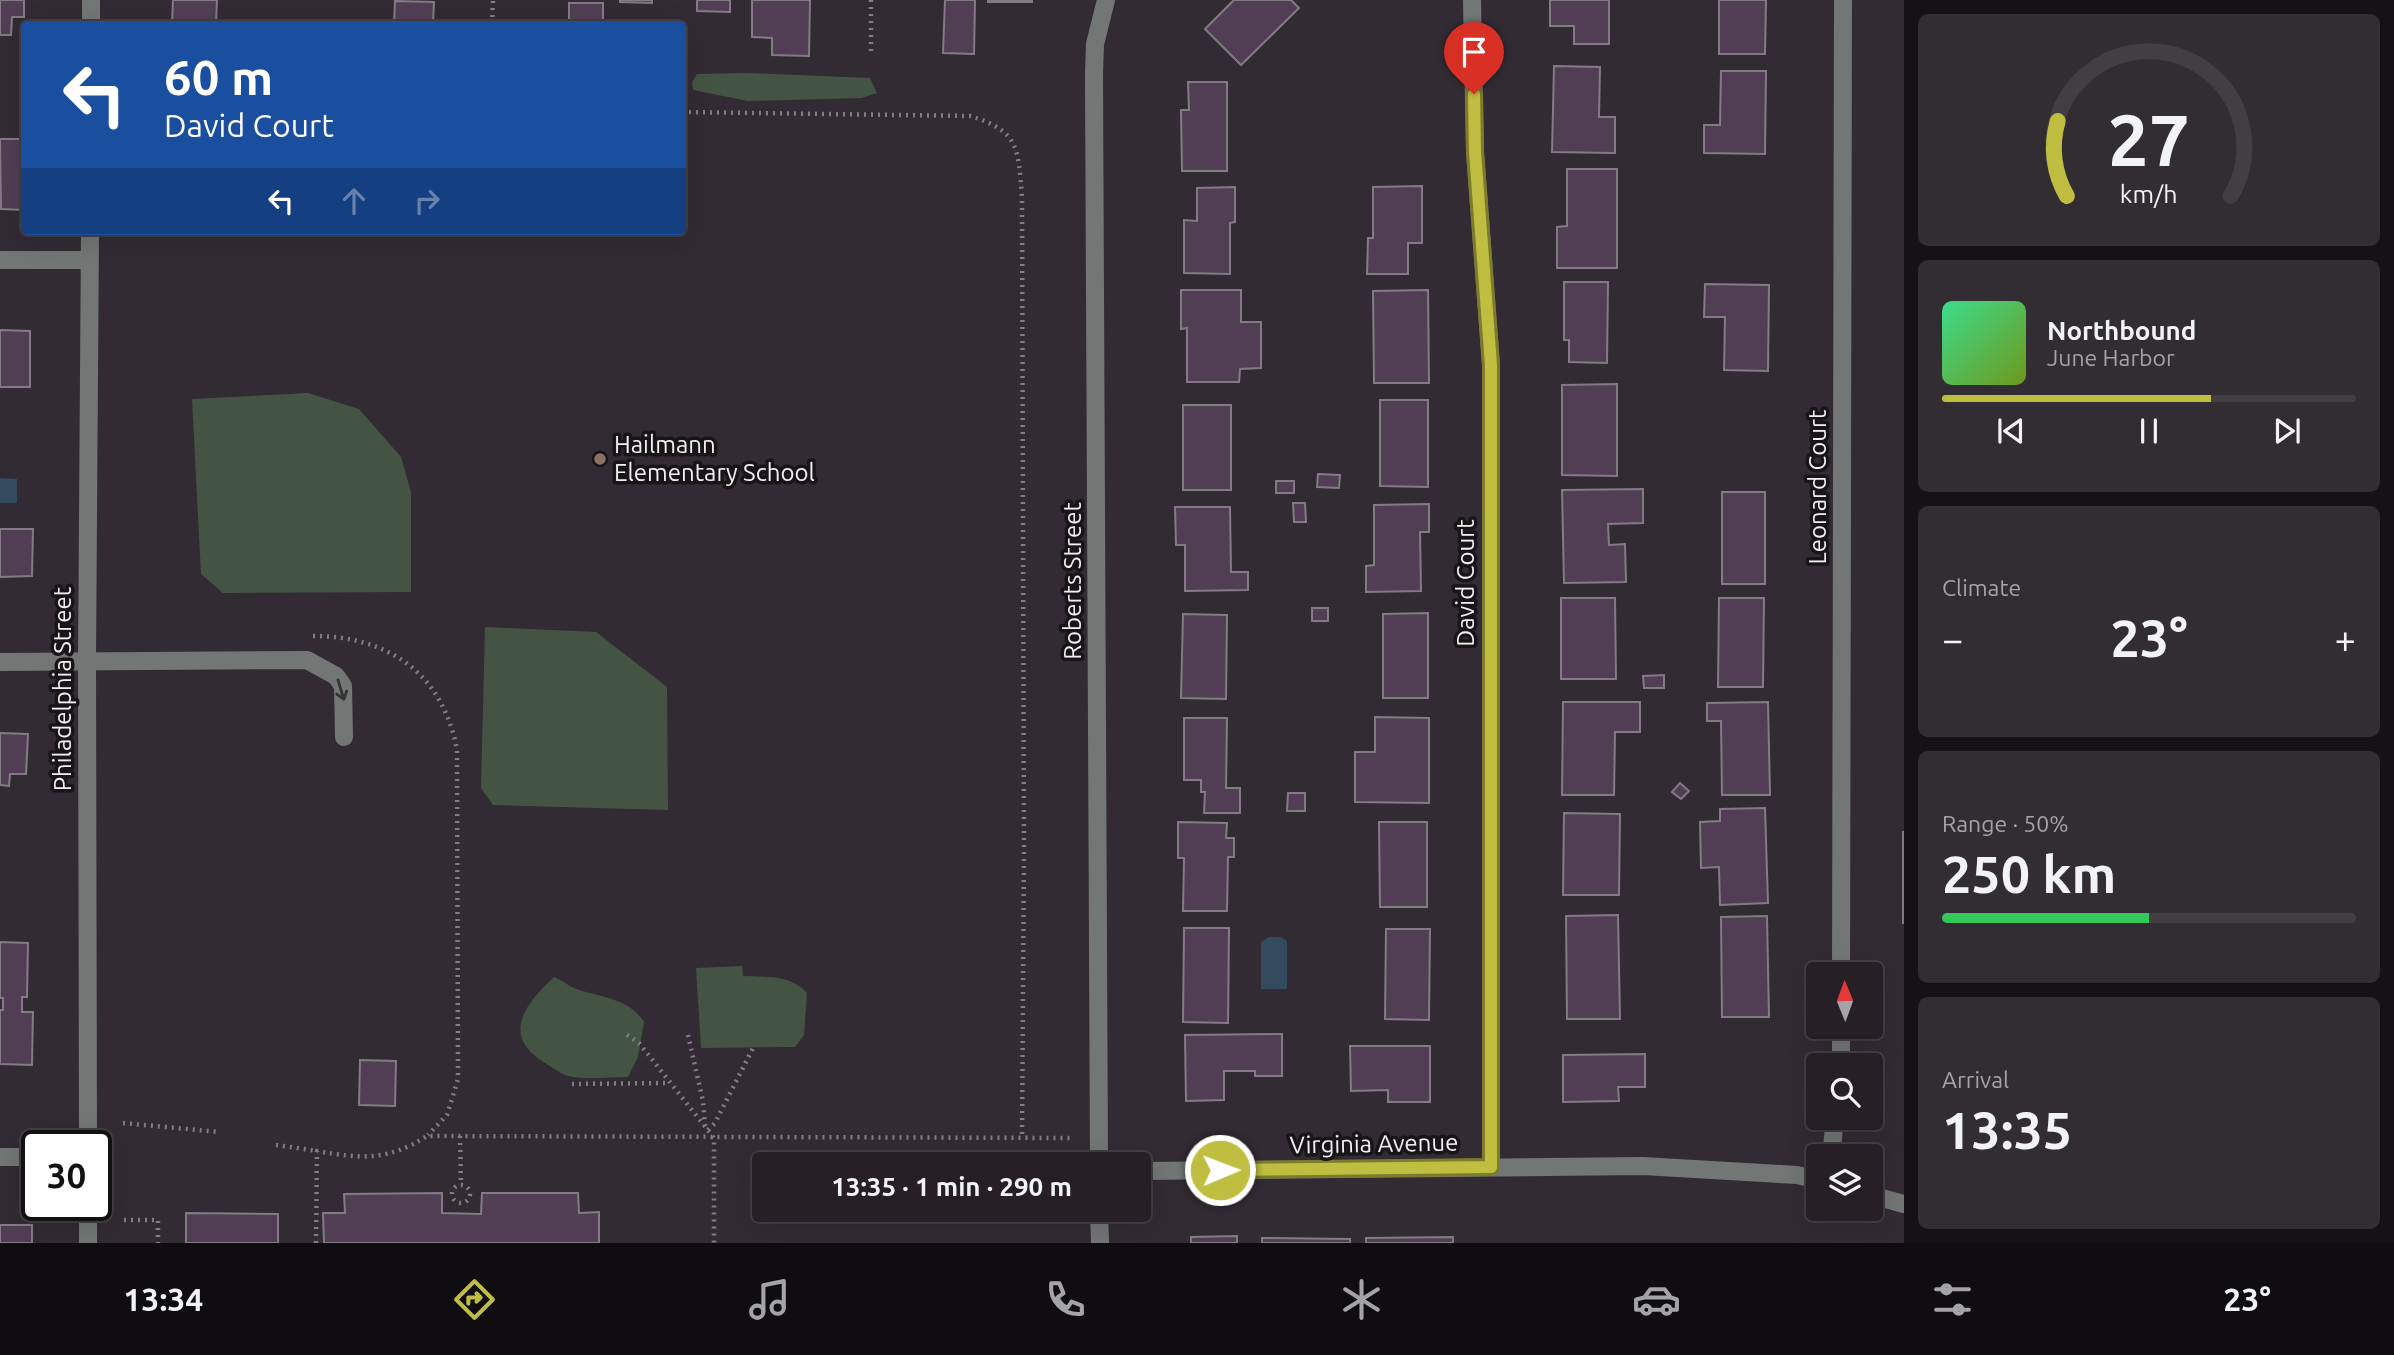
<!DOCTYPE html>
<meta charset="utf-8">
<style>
:root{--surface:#262026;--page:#322d32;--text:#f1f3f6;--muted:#a4a3a7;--line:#423e43;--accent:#c0be40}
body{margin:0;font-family:Ubuntu,sans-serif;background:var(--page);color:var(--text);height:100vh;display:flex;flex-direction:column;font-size:26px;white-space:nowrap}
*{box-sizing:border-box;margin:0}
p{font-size:23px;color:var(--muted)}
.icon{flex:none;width:38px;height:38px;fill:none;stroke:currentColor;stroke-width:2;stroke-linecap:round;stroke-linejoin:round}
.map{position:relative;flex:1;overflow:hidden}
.details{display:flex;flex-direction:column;gap:14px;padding:14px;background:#151215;width:490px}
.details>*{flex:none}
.top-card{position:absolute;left:21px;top:21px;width:665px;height:214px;border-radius:7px;box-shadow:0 7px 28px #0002,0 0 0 2px var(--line);background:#1a4fa0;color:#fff;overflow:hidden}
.needle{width:46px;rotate:359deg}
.fabs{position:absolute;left:1806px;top:962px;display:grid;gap:14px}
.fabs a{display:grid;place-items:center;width:77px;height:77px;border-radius:7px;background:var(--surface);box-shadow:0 7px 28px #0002,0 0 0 2px var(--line);font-size:35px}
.speed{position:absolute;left:21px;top:1130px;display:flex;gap:14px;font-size:35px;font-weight:700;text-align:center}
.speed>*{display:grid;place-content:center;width:91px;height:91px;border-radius:50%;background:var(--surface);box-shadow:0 7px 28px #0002,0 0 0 2px var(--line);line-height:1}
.speed .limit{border:4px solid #111;border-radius:10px;background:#fff;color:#111}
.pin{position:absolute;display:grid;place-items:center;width:60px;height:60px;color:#fff;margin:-72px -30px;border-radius:50% 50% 50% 0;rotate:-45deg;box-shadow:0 0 7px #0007}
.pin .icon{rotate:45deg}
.me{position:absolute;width:77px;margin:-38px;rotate:89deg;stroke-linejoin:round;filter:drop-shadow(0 0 5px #0008)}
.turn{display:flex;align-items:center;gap:24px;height:147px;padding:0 28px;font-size:32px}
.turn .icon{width:91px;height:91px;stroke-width:2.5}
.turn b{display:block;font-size:49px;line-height:60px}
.lanes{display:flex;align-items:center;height:66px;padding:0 28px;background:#0003;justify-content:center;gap:35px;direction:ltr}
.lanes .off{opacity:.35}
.big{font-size:52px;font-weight:600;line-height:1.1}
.details .card{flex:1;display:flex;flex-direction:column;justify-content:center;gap:10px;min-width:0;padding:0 24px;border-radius:10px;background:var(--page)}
.details .dial{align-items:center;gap:0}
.dial svg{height:182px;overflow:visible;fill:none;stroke:var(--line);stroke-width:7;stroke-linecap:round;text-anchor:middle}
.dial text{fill:var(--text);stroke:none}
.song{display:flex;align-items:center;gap:21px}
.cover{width:84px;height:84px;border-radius:10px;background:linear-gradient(135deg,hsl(150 70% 55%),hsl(80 70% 35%))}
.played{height:7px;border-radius:4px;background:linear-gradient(90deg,var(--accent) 65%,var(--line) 65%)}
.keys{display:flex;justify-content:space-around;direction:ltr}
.heat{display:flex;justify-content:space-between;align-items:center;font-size:38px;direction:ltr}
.charge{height:10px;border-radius:5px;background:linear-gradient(90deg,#34c759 50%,var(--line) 0)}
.trip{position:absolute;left:752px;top:1152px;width:399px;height:70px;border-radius:7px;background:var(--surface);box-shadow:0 7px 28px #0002,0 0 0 2px var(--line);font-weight:600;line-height:70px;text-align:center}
.tab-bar{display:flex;height:112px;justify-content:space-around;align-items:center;background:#0f0d0f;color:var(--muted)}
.tab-bar .icon{width:49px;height:49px}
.tab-bar .selected{color:var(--accent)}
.tab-bar b{font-size:32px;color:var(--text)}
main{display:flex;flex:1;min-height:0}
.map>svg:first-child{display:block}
.green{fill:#435542}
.water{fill:#334a5f}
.building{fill:#513e55;stroke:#837b84;stroke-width:2}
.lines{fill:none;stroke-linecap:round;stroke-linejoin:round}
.path{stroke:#837d84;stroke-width:4.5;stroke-dasharray:2 5;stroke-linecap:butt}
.minor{stroke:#727775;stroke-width:18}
.oneway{stroke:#333234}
.route-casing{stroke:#7d7c2a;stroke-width:18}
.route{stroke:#c0be40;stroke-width:12}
.education-dot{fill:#8d6e63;stroke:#181518;stroke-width:2.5}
.labels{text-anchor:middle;stroke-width:7;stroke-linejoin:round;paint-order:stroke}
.poi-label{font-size:24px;fill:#f2eef2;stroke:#181518;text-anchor:start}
.street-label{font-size:24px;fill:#f2eef2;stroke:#181518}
</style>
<main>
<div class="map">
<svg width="1904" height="1243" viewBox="0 0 1904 1243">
<rect width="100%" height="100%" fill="#322b33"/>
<g class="green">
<polygon points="747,73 870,78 877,93 861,98 748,101 693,90 692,82 697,74"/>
<polygon points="308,393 359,409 401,457 411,492 411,592 223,593 201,574 192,399"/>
<polygon points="485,627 596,632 667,687 668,810 493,805 481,788"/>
<path d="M742 966 743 976C766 977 791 975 807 993L804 1035 795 1047 701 1048 696 968Z"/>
<path d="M554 977C562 980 567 985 574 988 600 998 628 997 644 1022L638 1057 628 1077C610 1077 587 1080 568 1076 561 1074 552 1067 545 1063 500 1036 525 1004 554 977Z"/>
</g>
<g class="water">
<polygon points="0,478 17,479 17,503 0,503"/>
<polygon points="1269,937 1281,937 1287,941 1287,989 1261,989 1261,942"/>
</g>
<g class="building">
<polygon points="0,0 24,0 24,17 12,17 11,35 0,35"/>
<polygon points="173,0 217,0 216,24 172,24"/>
<polygon points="620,0 652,0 652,3 620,2"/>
<polygon points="697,0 730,0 730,12 697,11"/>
<polygon points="752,0 810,0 809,56 772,55 772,38 752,37"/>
<polygon points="945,0 975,0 974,54 943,53"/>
<rect x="988" y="0" width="44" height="2"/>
<polygon points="1234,0 1291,0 1299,8 1241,65 1205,29"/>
<polygon points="1550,0 1609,0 1609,44 1574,44 1574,26 1550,26"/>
<polygon points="1719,0 1766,0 1765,54 1719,54"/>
<polygon points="395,1 434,2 433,24 394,24"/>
<rect x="569" y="3" width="34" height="21"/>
<polygon points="1554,66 1600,67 1599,117 1615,117 1615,153 1552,152"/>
<polygon points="1721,71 1766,71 1765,154 1704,153 1704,125 1720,125"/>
<polygon points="1188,82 1227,82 1227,171 1182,171 1181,110 1189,110"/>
<polygon points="0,139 24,139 24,210 1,209"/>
<polygon points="1567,169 1617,169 1617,268 1557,268 1557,227 1567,226"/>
<polygon points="1422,186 1422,243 1408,243 1408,274 1367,274 1368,238 1373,238 1373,187"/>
<polygon points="1235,187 1235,222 1230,223 1230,274 1184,273 1184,220 1197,221 1197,188"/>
<polygon points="1564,282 1608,282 1607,363 1569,362 1569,340 1564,340"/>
<polygon points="1705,284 1769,285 1768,371 1724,370 1725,317 1704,317"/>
<polygon points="1181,290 1241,290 1241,322 1261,322 1261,368 1240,369 1239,382 1187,382 1187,328 1181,329"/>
<polygon points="1428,290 1429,383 1374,383 1373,291"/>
<polygon points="0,330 30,331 30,387 0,387"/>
<polygon points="1617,384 1617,476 1562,475 1562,385"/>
<polygon points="1380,400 1428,400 1428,487 1380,486"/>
<rect x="1183" y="405" width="48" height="85"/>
<polygon points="1318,474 1340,475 1339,488 1317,487"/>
<rect x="1276" y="481" width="18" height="12"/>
<polygon points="1643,489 1643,523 1608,524 1609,545 1625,544 1626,582 1564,583 1562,490"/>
<rect x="1722" y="492" width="43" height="92"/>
<polygon points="1293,503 1305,503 1306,522 1294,522"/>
<polygon points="1429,504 1429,532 1420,532 1421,591 1366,592 1366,566 1374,565 1374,505"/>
<polygon points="1175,507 1230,507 1231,572 1248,572 1248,590 1185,591 1185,545 1176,545"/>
<polygon points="0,529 33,529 32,576 0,577"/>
<polygon points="1561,598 1615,598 1616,679 1561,679"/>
<polygon points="1719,598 1764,598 1763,687 1718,687"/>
<rect x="1312" y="608" width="16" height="13"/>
<polygon points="1428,613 1428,698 1383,698 1383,614"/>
<polygon points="1183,614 1227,615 1226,699 1181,698"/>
<polygon points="1664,675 1664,688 1644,688 1643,676"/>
<polygon points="1563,702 1640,702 1640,732 1615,732 1614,795 1562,795"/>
<polygon points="1768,702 1770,795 1722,795 1721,721 1707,721 1707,703"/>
<polygon points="1375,717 1429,718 1429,803 1355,802 1355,752 1375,752"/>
<polygon points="1184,718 1227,718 1226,788 1240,788 1240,813 1204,813 1205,792 1201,792 1201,780 1184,780"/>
<polygon points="0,733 28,734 26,774 10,774 9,786 0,785"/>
<polygon points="1680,783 1689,791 1681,799 1672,792"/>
<polygon points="1288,793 1305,793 1305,811 1287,811"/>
<polygon points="1765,808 1768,903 1720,905 1719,867 1701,868 1700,822 1720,821 1720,809"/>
<polygon points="1564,813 1620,814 1619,895 1563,895"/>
<polygon points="1178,822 1227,823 1226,838 1234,838 1234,857 1228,857 1227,911 1183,911 1184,858 1178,858"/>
<polygon points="1379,822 1427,822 1427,907 1380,907"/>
<rect x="1903" y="832" width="1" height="91"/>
<polygon points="1618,915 1620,1019 1567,1019 1566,916"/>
<polygon points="1767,916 1769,1017 1722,1017 1721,917"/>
<polygon points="1184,928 1229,928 1228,1023 1183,1022"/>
<polygon points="1386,929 1430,929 1429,1020 1385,1019"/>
<polygon points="0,942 28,943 27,997 22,997 22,1012 33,1012 32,1065 0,1064 0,1010 3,1010 3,998 0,998"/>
<polygon points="1282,1034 1282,1076 1255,1076 1255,1071 1224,1071 1224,1100 1186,1101 1185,1035"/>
<polygon points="1350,1046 1430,1046 1430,1102 1388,1102 1388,1090 1351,1091"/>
<polygon points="1645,1054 1645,1087 1618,1087 1619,1101 1563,1102 1563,1055"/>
<polygon points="360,1060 396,1061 395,1106 359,1105"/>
<polygon points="442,1193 442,1213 481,1214 482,1193 578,1193 579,1213 599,1212 599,1243 324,1243 323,1213 345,1213 344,1194"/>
<polygon points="186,1213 278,1214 278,1243 186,1243"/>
<rect x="0" y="1225" width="32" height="18"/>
<polygon points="1237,1236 1237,1243 1191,1243 1191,1237"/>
<polygon points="1453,1237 1453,1243 1366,1243 1366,1238"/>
<polygon points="1262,1238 1350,1239 1350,1243 1262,1243"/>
</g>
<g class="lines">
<g class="path">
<polyline points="871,0 871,55"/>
<polyline points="492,24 493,0"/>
<path d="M682 112 970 116C1020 131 1018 149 1022 197L1024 849 1022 1137"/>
<path d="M313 636C389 636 443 674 457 750L458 1079 447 1115 428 1135"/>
<polyline points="627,1035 639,1043 714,1138 714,1243"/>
<polyline points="688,1035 703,1101 705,1126"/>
<polyline points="572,1084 670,1083"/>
<polyline points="123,1123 219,1132"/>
<polyline points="708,1130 715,1123 753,1048"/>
<polyline points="460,1136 461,1184"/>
<polyline points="276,1145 317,1151"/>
<circle cx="461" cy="1194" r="9"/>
<polyline points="124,1220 158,1220 158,1243"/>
<path d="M316 1243 317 1151C361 1159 388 1161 427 1136L1071 1138"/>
</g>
<g class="minor">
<polyline points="1472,0 1475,152 1491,365 1491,1167"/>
<polyline points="91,24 91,0"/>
<polyline points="0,260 89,260"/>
<polyline points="0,662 307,660 336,676 343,686 344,737"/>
<polyline points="1841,975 1843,0"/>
<polyline points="1841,1066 1841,1027"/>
<polyline points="88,1146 87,660 90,231"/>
<polyline points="0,1157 37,1157"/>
<polyline points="1831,1157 1835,1118"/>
<polyline points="1099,1164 1094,74 1095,44 1106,0"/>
<polyline points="1139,1171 1643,1166 1797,1175 1818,1180"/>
<polyline points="1871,1195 1904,1204"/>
<polyline points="88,1206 88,1243"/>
<polyline points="1099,1209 1100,1243"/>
</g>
</g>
<defs><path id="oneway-shaft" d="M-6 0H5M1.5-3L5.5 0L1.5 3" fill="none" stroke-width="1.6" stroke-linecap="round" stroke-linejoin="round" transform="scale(1.75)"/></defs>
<use class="oneway" href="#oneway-shaft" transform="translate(341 690) rotate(73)"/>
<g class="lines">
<g class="route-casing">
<polyline id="route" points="1220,1170 1491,1167 1491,365 1475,152 1474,94"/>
</g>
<use href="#route" class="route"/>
</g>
<circle class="education-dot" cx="600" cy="459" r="7"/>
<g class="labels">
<g class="poi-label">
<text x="614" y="453">Hailmann<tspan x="614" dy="28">Elementary School</tspan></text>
</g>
<g class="street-label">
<text transform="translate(1818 487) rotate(-90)" y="8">Leonard Court</text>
<text transform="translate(1073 581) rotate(-90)" y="8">Roberts Street</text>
<text transform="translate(1466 583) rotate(-90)" y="8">David Court</text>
<text transform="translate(63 689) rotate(-90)" y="8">Philadelphia Street</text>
<text transform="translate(1374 1144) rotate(-1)" y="8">Virginia Avenue</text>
</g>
</g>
</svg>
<div class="fabs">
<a><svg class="needle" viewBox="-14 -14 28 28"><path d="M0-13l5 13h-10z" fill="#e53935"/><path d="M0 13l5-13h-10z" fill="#a4a3a7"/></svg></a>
<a><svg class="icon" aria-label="search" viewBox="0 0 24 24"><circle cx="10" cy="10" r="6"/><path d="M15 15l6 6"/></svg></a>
<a><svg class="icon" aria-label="layers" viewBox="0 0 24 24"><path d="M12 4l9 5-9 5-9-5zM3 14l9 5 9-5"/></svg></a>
</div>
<div class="speed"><div class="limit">30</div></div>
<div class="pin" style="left:1474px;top:94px;background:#d93025"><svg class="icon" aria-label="arrive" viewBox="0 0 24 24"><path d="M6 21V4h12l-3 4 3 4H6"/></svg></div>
<svg class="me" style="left:1220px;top:1170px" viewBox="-20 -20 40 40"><circle r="17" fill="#c0be40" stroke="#fff" stroke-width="3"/><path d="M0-11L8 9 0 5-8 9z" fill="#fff"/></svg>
<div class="trip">13:35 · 1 min · 290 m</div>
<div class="top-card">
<div class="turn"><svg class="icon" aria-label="left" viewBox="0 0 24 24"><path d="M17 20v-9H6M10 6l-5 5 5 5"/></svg><div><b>60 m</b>David Court</div></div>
<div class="lanes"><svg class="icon" aria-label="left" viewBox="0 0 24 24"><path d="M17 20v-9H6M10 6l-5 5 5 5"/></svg><svg class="icon off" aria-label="ahead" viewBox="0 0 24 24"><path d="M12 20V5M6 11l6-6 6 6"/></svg><svg class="icon off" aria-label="right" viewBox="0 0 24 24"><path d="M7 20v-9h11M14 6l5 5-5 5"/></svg></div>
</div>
</div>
<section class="details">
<div class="card dial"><svg viewBox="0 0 100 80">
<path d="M14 69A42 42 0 1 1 86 69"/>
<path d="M14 69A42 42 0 0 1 10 36" stroke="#c0be40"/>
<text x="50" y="56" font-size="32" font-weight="700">27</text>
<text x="50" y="72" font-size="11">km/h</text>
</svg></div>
<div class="card">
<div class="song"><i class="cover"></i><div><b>Northbound</b><p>June Harbor</p></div></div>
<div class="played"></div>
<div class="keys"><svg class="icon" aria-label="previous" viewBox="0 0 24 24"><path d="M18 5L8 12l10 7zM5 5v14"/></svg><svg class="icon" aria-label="pause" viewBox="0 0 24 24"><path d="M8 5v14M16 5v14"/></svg><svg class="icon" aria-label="next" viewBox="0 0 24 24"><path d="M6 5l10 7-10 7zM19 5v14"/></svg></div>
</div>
<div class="card"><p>Climate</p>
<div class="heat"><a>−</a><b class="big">23°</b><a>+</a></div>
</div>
<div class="card"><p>Range · 50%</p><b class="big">250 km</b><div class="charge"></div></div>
<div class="card"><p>Arrival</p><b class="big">13:35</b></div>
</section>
</main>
<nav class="tab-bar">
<b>13:34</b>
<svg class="icon selected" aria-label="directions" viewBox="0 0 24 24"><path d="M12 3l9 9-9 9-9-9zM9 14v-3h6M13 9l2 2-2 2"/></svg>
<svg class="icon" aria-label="music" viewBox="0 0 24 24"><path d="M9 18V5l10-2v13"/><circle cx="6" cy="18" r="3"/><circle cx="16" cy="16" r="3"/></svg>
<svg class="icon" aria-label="phone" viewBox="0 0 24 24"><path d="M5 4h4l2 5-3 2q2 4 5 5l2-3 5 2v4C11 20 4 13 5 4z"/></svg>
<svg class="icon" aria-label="climate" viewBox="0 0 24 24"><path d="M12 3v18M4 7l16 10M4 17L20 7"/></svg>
<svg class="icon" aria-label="car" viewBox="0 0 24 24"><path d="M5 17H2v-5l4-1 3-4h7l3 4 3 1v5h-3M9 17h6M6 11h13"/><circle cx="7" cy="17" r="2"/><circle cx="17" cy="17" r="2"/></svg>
<svg class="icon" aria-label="filters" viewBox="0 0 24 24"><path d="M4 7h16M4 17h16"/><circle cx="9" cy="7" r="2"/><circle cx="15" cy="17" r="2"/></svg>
<b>23°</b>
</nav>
